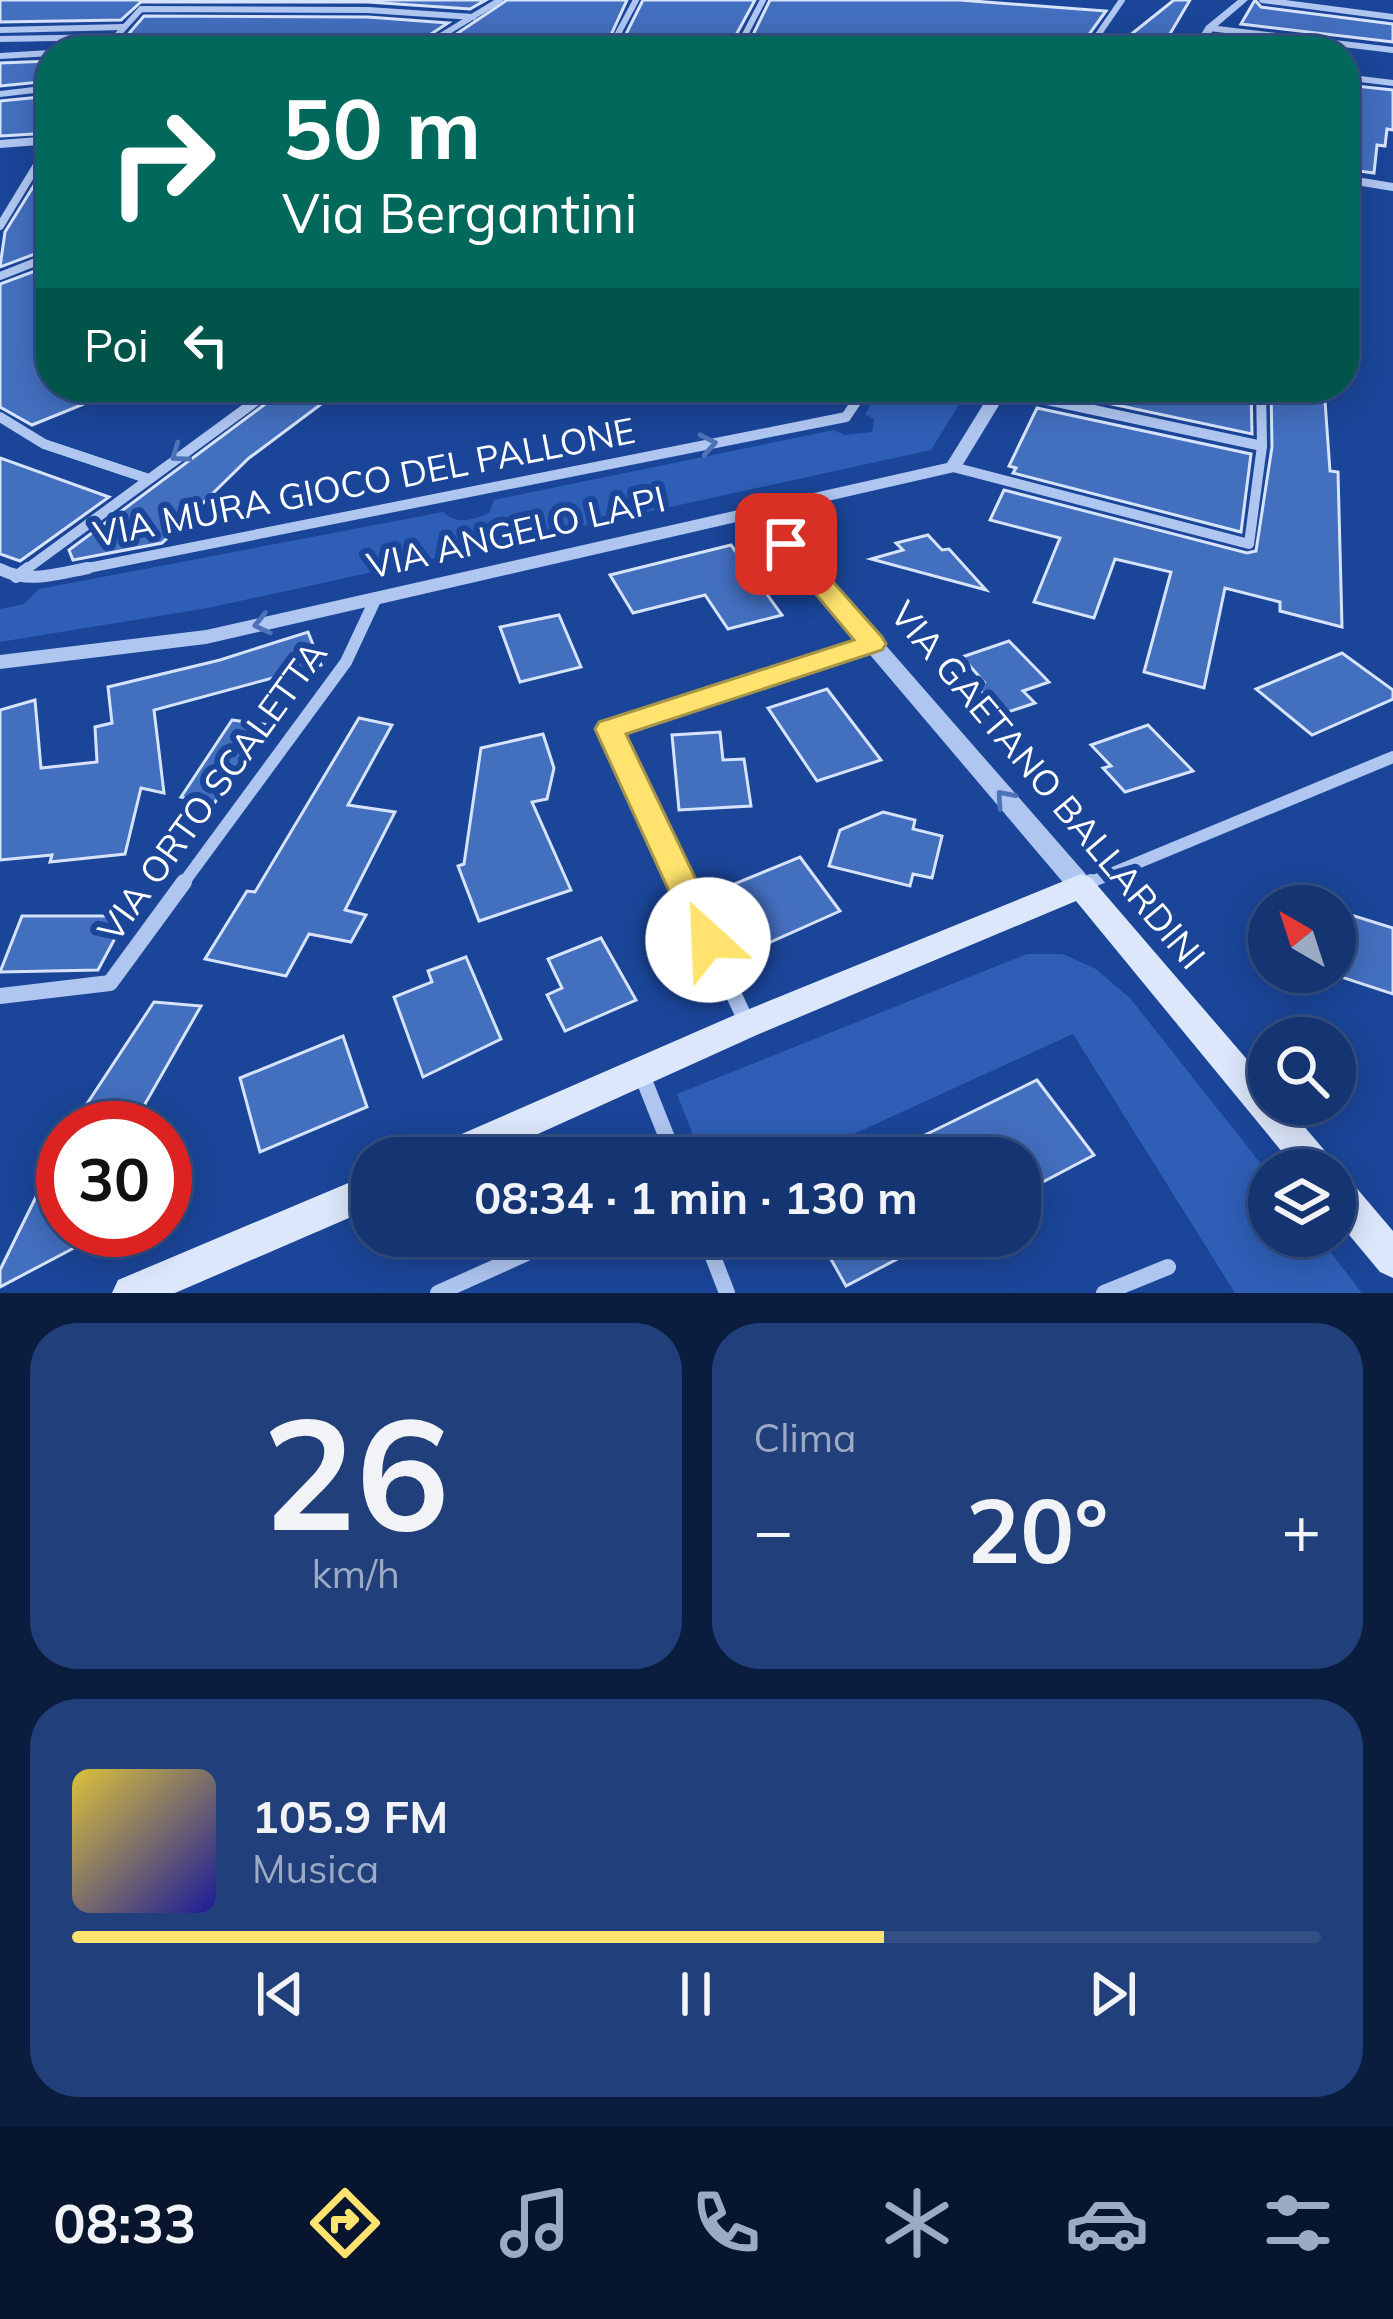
<!DOCTYPE html>
<html lang="it">
<meta charset="utf-8">
<style>
:root{--surface:#143472;--page:#213f7a;--text:#f1f3f6;--muted:#9daac4;--line:#334f84;--accent:#ffe36e}
body{margin:0;font-family:Mulish,sans-serif;background:var(--page);color:var(--text);height:100vh;display:flex;flex-direction:column;font-size:45px;white-space:nowrap}
*{box-sizing:border-box;margin:0}
p{font-size:39px;color:var(--muted)}
.icon{flex:none;width:66px;height:66px;fill:none;stroke:currentColor;stroke-width:2;stroke-linecap:round;stroke-linejoin:round}
.map{position:relative;height:1293px;overflow:hidden}
.panel{display:flex;flex-direction:column;gap:30px;padding:30px;background:#0b1d3f;flex:1}
.panel>*{flex:none}
.hud{position:absolute;left:36px;top:36px;width:1323px;height:366px;border-radius:48px;box-shadow:0 6px 30px #0003,0 0 0 3px var(--line);background:#00695c;color:#fff;overflow:hidden}
.needle{width:78px;rotate:321deg}
.tools{position:absolute;left:1248px;top:885px;display:grid;gap:24px}
.tools a{display:grid;place-items:center;width:108px;height:108px;border-radius:50%;background:var(--surface);box-shadow:0 6px 30px #0003,0 0 0 3px var(--line);font-size:60px}
.speed{position:absolute;left:36px;top:1101px;display:flex;gap:24px;font-size:60px;font-weight:700;text-align:center}
.speed>*{display:grid;place-content:center;width:156px;height:156px;border-radius:50%;background:var(--surface);box-shadow:0 6px 30px #0003,0 0 0 3px var(--line);line-height:1}
.speed .limit{border:18px solid #d22;background:#fff;color:#111}
.pin{position:absolute;display:grid;place-items:center;width:102px;height:102px;color:#fff;margin:-51px;border-radius:24px;box-shadow:0 6px 18px #0006}
.me{position:absolute;width:132px;margin:-66px;rotate:335deg;stroke-linejoin:round;filter:drop-shadow(0 0 9px #0008)}
.turn{display:flex;align-items:center;gap:42px;height:252px;padding:0 48px;font-size:54px}
.turn .icon{width:156px;height:156px;stroke-width:2.5}
.turn b{display:block;font-size:84px;line-height:102px}
.then{display:flex;align-items:center;height:114px;padding:0 48px;background:#0003;gap:24px;font-size:45px}
.big{font-size:90px;font-weight:700;line-height:1.1}
.panel .widget{flex:1;display:flex;flex-direction:column;justify-content:center;gap:18px;min-width:0;padding:0 42px;border-radius:48px;background:var(--page)}
.panel .dial{align-items:center;gap:0}
.dial b{font-size:156px;line-height:1}
.song{display:flex;align-items:center;gap:36px}
.cover{width:144px;height:144px;border-radius:18px;background:linear-gradient(135deg,hsl(50 70% 55%),hsl(240 70% 35%))}
.played{height:12px;border-radius:6px;background:linear-gradient(90deg,var(--accent) 65%,var(--line) 65%)}
.keys{display:flex;justify-content:space-around;direction:ltr}
.heat{display:flex;justify-content:space-between;align-items:center;font-size:66px;direction:ltr}
.panel .tiles{flex:1;display:grid;gap:30px;grid-template-columns:1fr 1fr}
.widget:last-child{grid-column:span 2}
.trip{position:absolute;left:351px;top:1137px;width:690px;height:120px;border-radius:48px;background:var(--surface);box-shadow:0 6px 30px #0003,0 0 0 3px var(--line);font-weight:700;line-height:120px;text-align:center}
.menu{display:flex;height:192px;justify-content:space-around;align-items:center;background:#08152e;color:var(--muted)}
.menu .icon{width:84px;height:84px}
.menu .current{color:var(--accent)}
.menu b{font-size:54px;color:var(--text)}
.map>svg:first-child{display:block}
.green{fill:#2e5eb5}
.building{fill:#436fbf;stroke:#d6e3fb;stroke-width:3}
.lines{fill:none;stroke-linecap:round;stroke-linejoin:round}
.minor-far4{stroke:#afc6f1;stroke-width:6}
.minor-far3{stroke:#afc6f1;stroke-width:8}
.minor-far2{stroke:#afc6f1;stroke-width:10}
.minor-far1{stroke:#afc6f1;stroke-width:12}
.minor{stroke:#afc6f1;stroke-width:16}
.tertiary{fill:#afc6f1;fill-rule:evenodd}
.secondary{fill:#dde7fb;fill-rule:evenodd}
.oneway{stroke:#4e72b7}
.route{fill:#ffe36e;stroke:#a69448;stroke-width:3}
.labels{text-anchor:middle;stroke-width:12;stroke-linejoin:round;paint-order:stroke}
.street-label{font-size:36px;fill:#fff;stroke:#1a4598}
</style>
<div class="map">
<svg width="1393" height="1293" viewBox="0 0 1393 1293">
<rect width="100%" height="100%" fill="#1a4598"/>
<g class="green">
<path d="M883 387H970L931 450 208 608 0 642V609L24 604 39 589 443 512C457 525 473 520 489 513L494 500 834 430 844 435 872 432 874 419 865 414Z"/>
<polygon points="1027,954 1063,954 1096,969 1130,998 1269,1174 1269,1236 1318,1236 1362,1293 1235,1293 1073,1034 801,1158 702,1158 677,1094"/>
</g>
<g class="building">
<polygon points="0,0 486,0 470,9 368,2 141,2 121,20 0,22"/>
<polygon points="507,0 627,0 606,46 612,50 644,51 431,51"/>
<polygon points="643,0 755,0 735,37 625,36"/>
<polygon points="770,0 959,0 1106,11 1085,40 999,36 997,51 745,51"/>
<polygon points="1174,0 1190,0 1161,49 1119,44"/>
<polygon points="1255,0 1261,7 1393,24 1393,42 1241,24"/>
<polygon points="144,16 368,17 448,23 405,51 293,51 287,44 222,38 125,38"/>
<polygon points="51,61 51,81 0,86 0,63"/>
<polygon points="1356,86 1393,90 1393,130 1387,129 1385,146 1377,145 1374,173 1344,169 1344,111 1350,112"/>
<polygon points="51,96 51,133 0,136 0,101"/>
<polygon points="51,158 51,248 0,267 5,232"/>
<polygon points="51,265 51,387 68,387 89,402 32,425 0,407 0,284"/>
<polygon points="288,387 344,387 249,458 162,543 73,560 69,550"/>
<polygon points="1048,387 1251,387 1252,434 1046,390"/>
<polygon points="1271,387 1324,387 1330,471 1338,472 1342,627 1280,611 1280,602 1225,588 1204,688 1144,672 1171,572 1115,559 1094,618 1034,602 1060,538 990,520 1004,490 1247,553 1256,551 1272,447"/>
<polygon points="1037,408 1251,454 1241,532 1013,473 1016,468 1009,466"/>
<polygon points="0,458 109,497 20,561 0,554"/>
<polygon points="928,535 942,550 949,549 986,590 871,559 903,550 896,543"/>
<polygon points="731,545 782,615 728,629 705,595 633,613 610,575"/>
<polygon points="559,615 581,667 520,682 500,627"/>
<polygon points="308,632 321,665 154,710 164,793 141,788 125,854 50,862 52,855 0,860 0,710 35,700 41,768 97,762 95,727 112,723 108,687 220,660"/>
<polygon points="1009,641 1049,682 1023,691 1035,703 1002,714 975,685 984,682 962,657"/>
<polygon points="1342,653 1393,690 1393,699 1312,735 1256,689"/>
<polygon points="827,689 881,760 817,781 768,708"/>
<polygon points="359,718 392,725 348,805 395,812 345,910 366,915 351,942 309,934 286,976 205,959 247,891 255,892"/>
<polygon points="232,720 270,725 213,805 181,797"/>
<polygon points="1148,725 1193,771 1125,792 1103,768 1111,766 1091,745"/>
<polygon points="720,732 723,760 744,759 751,806 679,810 672,735"/>
<polygon points="543,734 554,768 547,799 532,802 571,890 479,921 458,866 464,864 481,748"/>
<polygon points="883,812 915,820 913,829 942,836 932,878 913,874 910,886 829,866 840,830"/>
<polygon points="800,857 840,911 766,944 727,887"/>
<polygon points="1335,910 1393,928 1393,994 1335,975"/>
<polygon points="22,916 127,916 98,970 0,972"/>
<polygon points="601,938 636,1000 565,1031 547,995 562,988 548,959"/>
<polygon points="466,957 501,1039 423,1077 394,997 432,982 428,971"/>
<polygon points="154,1002 201,1006 145,1104 150,1128 71,1128"/>
<polygon points="343,1036 367,1107 260,1152 240,1078"/>
<polygon points="1037,1080 1094,1155 1020,1194 1020,1158 878,1158"/>
<polygon points="63,1142 63,1230 108,1230 0,1287 0,1270"/>
<polygon points="818,1236 941,1236 846,1286"/>
</g>
<g class="lines">
<g class="minor-far4">
<polyline points="636,0 613,43 739,45"/>
<polyline points="1262,0 1393,17"/>
<polyline points="1209,28 1393,50"/>
<polyline points="0,30 124,27"/>
<polyline points="0,39 116,37"/>
<polyline points="108,45 221,45 286,51"/>
<polyline points="737,50 763,0"/>
<polyline points="82,51 104,50"/>
<polyline points="103,51 141,9 368,10 473,17"/>
<polyline points="416,51 500,0"/>
<polyline points="1087,51 1122,0"/>
<polyline points="0,56 51,53"/>
<polyline points="1344,77 1393,83"/>
<polyline points="0,94 51,88"/>
<polyline points="0,144 51,140"/>
</g>
<g class="minor-far3">
<polyline points="0,144 39,141"/>
<polyline points="1344,179 1393,187"/>
<polyline points="0,226 51,142"/>
<polyline points="0,276 51,256"/>
</g>
<g class="minor-far2">
<polyline points="1000,390 1262,446 1261,387"/>
<polyline points="0,417 44,444 146,478"/>
<polyline points="953,467 1249,544 1262,446"/>
<polyline points="24,571 275,387"/>
<polyline points="73,571 846,417 866,387"/>
</g>
<g class="minor-far1">
<path d="M0 569C29 584 57 574 88 568"/>
<polyline points="16,577 28,568"/>
<polyline points="182,885 346,662 376,598"/>
<polyline points="682,885 609,729 872,644"/>
<polyline points="1084,885 1393,757"/>
</g>
<g class="minor">
<polyline points="681,882 747,1023"/>
<polyline points="1082,886 1091,882"/>
<polyline points="0,996 110,983 184,882"/>
<polyline points="642,1075 675,1158"/>
<polyline points="705,1236 727,1293"/>
<polyline points="438,1293 565,1236"/>
<polyline points="1104,1293 1168,1267"/>
</g>
<g class="tertiary">
<polygon points="1238,0 1248,0 1213,30 1201,51 1191,51 1206,26"/>
<polygon points="994,387 1010,387 959,471 771,514 1090,879 1094,886 1090,893 1081,896 1072,893 754,518 206,644 0,669 0,655 206,630 947,463"/>
</g>
<g class="secondary">
<polygon points="1081,874 1091,878 1269,1085 1269,1104 1285,1104 1331,1158 1337,1170 1335,1173 1348,1178 1393,1231 1393,1278 1380,1272 1335,1218 1335,1170 1297,1170 1076,901 759,1034 485,1158 429,1158 434,1146 737,1014"/>
<polygon points="372,1173 372,1208 175,1293 112,1293 118,1280"/>
</g>
</g>
<defs><path id="oneway-chevron" d="M-2-3.5L2.5 0L-2 3.5" fill="none" stroke-width="1.6" stroke-linecap="round" stroke-linejoin="round" transform="scale(3)"/></defs>
<g class="oneway">
<use href="#oneway-chevron" transform="translate(708 444) rotate(-11)"/>
<use href="#oneway-chevron" transform="translate(179 454) rotate(145)"/>
<use href="#oneway-chevron" transform="translate(262 624) rotate(167)"/>
<use href="#oneway-chevron" transform="translate(1004 798) rotate(-131)"/>
</g>
<polygon class="route" points="786,537 795,539 882,637 886,644 882,650 626,734 725,940 720,950 708,954 696,950 595,729 599,722 854,640 774,544"/>
<g class="labels">
<g class="street-label">
<text transform="translate(364 482) rotate(-11)" y="13">VIA MURA GIOCO DEL PALLONE</text>
<text transform="translate(516 532) rotate(-13)" y="13">VIA ANGELO LAPI</text>
<text transform="translate(1048 785) rotate(50)" y="13">VIA GAETANO BALLARDINI</text>
<text transform="translate(212 791) rotate(-54)" y="13">VIA ORTO SCALETTA</text>
</g>
</g>
</svg>
<div class="tools">
<a><svg class="needle" viewBox="-14 -14 28 28"><path d="M0-13l5 13h-10z" fill="#e53935"/><path d="M0 13l5-13h-10z" fill="#9daac4"/></svg></a>
<a><svg class="icon" aria-label="search" viewBox="0 0 24 24"><circle cx="10" cy="10" r="6"/><path d="M15 15l6 6"/></svg></a>
<a><svg class="icon" aria-label="layers" viewBox="0 0 24 24"><path d="M12 4l9 5-9 5-9-5zM3 14l9 5 9-5"/></svg></a>
</div>
<div class="speed"><div class="limit">30</div></div>
<div class="pin" style="left:786px;top:544px;background:#d93025"><svg class="icon" aria-label="arrive" viewBox="0 0 24 24"><path d="M6 21V4h12l-3 4 3 4H6"/></svg></div>
<svg class="me" style="left:708px;top:940px" viewBox="-20 -20 40 40"><circle r="19" fill="#fff"/><path d="M0-13L10 11 0 6-10 11z" fill="#ffe36e"/></svg>
<div class="trip">08:34 · 1 min · 130 m</div>
<div class="hud">
<div class="turn"><svg class="icon" aria-label="right" viewBox="0 0 24 24"><path d="M7 20v-9h11M14 6l5 5-5 5"/></svg><div><b>50 m</b>Via Bergantini</div></div>
<div class="then">Poi<svg class="icon" aria-label="left" viewBox="0 0 24 24"><path d="M17 20v-9H6M10 6l-5 5 5 5"/></svg></div>
</div>
</div>
<section class="panel">
<div class="tiles">
<div class="widget dial"><b>26</b><p>km/h</p></div>
<div class="widget"><p>Clima</p>
<div class="heat"><a>−</a><b class="big">20°</b><a>+</a></div>
</div>
<div class="widget">
<div class="song"><i class="cover"></i><div><b>105.9 FM</b><p>Musica</p></div></div>
<div class="played"></div>
<div class="keys"><svg class="icon" aria-label="previous" viewBox="0 0 24 24"><path d="M18 5L8 12l10 7zM5 5v14"/></svg><svg class="icon" aria-label="pause" viewBox="0 0 24 24"><path d="M8 5v14M16 5v14"/></svg><svg class="icon" aria-label="next" viewBox="0 0 24 24"><path d="M6 5l10 7-10 7zM19 5v14"/></svg></div>
</div>
</div>
</section>
<nav class="menu">
<b>08:33</b>
<svg class="icon current" aria-label="directions" viewBox="0 0 24 24"><path d="M12 3l9 9-9 9-9-9zM9 14v-3h6M13 9l2 2-2 2"/></svg>
<svg class="icon" aria-label="music" viewBox="0 0 24 24"><path d="M9 18V5l10-2v13"/><circle cx="6" cy="18" r="3"/><circle cx="16" cy="16" r="3"/></svg>
<svg class="icon" aria-label="phone" viewBox="0 0 24 24"><path d="M5 4h4l2 5-3 2q2 4 5 5l2-3 5 2v4C11 20 4 13 5 4z"/></svg>
<svg class="icon" aria-label="climate" viewBox="0 0 24 24"><path d="M12 3v18M4 7l16 10M4 17L20 7"/></svg>
<svg class="icon" aria-label="car" viewBox="0 0 24 24"><path d="M5 17H2v-5l4-1 3-4h7l3 4 3 1v5h-3M9 17h6M6 11h13"/><circle cx="7" cy="17" r="2"/><circle cx="17" cy="17" r="2"/></svg>
<svg class="icon" aria-label="filters" viewBox="0 0 24 24"><path d="M4 7h16M4 17h16"/><circle cx="9" cy="7" r="2"/><circle cx="15" cy="17" r="2"/></svg>
</nav>
